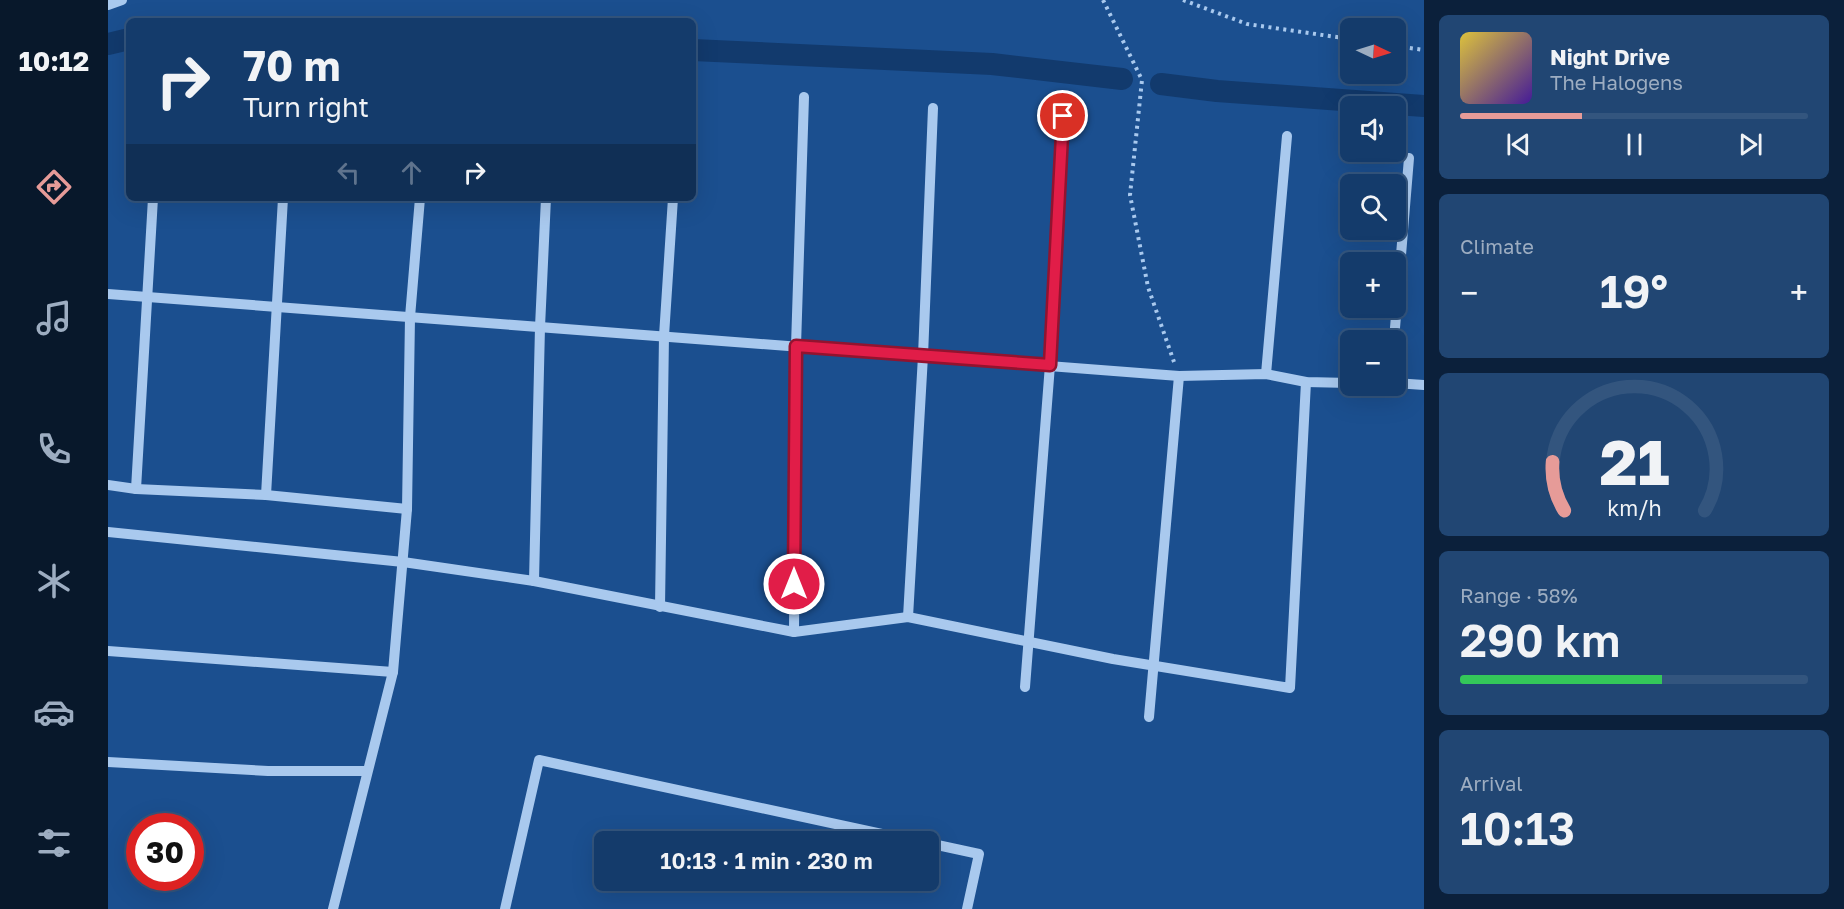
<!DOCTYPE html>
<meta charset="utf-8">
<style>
:root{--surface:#143b6b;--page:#214673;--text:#f1f3f6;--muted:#9dadc1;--line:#33557e;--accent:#e69b98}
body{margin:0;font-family:"Golos Text",sans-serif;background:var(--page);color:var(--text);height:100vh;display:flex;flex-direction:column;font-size:22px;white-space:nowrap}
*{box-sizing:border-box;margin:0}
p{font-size:20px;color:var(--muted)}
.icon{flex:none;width:33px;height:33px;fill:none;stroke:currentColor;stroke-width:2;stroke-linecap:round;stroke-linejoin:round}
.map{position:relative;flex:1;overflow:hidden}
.side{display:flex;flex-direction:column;gap:15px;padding:15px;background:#0b203b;width:420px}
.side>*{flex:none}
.guide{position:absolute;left:18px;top:18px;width:570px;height:183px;border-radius:9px;box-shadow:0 6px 24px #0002,0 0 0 2px var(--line);background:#143b6b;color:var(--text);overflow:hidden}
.needle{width:39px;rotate:94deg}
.controls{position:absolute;left:1232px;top:18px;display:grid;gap:12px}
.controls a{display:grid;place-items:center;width:66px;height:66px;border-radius:9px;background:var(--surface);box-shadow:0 6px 24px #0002,0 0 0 2px var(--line);font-size:30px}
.speed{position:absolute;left:18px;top:813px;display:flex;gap:12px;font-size:30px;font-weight:700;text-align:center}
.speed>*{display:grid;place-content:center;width:78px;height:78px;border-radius:50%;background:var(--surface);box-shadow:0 6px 24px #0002,0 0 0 2px var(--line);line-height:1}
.speed .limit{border:9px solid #d22;background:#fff;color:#111}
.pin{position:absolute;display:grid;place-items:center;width:51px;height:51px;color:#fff;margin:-26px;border:3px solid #fff;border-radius:50%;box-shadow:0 2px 6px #0007}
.me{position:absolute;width:66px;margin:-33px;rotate:0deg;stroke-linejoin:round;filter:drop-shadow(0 0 4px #0008)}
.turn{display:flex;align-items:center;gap:21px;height:126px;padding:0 18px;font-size:27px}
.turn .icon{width:78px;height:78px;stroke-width:2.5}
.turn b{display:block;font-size:42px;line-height:51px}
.lanes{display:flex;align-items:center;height:57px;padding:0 18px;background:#0003;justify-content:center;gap:30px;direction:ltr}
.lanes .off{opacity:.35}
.big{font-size:45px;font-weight:600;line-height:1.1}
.side .widget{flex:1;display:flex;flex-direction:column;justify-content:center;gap:9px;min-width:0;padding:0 21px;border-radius:9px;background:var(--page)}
.side .dial{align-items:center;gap:0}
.dial svg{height:156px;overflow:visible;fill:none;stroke:var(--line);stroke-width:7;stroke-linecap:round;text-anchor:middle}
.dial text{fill:var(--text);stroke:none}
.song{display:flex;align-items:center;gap:18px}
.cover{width:72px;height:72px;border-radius:9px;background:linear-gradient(135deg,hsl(50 70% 55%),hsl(260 70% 35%))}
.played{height:6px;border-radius:3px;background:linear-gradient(90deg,var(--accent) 35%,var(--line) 35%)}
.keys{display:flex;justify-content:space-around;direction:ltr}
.heat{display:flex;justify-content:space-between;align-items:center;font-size:33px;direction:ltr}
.charge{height:9px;border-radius:4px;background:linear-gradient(90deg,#34c759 58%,var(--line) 0)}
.trip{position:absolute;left:486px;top:831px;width:345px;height:60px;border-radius:9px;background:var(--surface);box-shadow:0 6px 24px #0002,0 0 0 2px var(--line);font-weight:600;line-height:60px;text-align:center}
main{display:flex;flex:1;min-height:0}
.tab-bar{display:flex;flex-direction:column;width:108px;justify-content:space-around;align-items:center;background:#08182b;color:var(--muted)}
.tab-bar .icon{width:42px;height:42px}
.tab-bar .on{color:var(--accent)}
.tab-bar b{font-size:27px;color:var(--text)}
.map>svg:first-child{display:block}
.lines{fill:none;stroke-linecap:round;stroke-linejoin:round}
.canal{stroke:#123a6d;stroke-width:22}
.path{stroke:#a9c9ee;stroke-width:4;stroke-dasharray:3 4.5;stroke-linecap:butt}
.minor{stroke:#a9c9ee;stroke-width:10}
.route-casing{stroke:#92132f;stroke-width:15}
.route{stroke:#e11d48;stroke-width:10}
</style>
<main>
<nav class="tab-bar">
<b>10:12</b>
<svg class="icon on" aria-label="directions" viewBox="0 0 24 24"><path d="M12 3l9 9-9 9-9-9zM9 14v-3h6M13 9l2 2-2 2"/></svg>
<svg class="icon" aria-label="music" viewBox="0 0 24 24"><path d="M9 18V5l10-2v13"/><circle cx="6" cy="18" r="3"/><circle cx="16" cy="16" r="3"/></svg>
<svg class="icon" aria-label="phone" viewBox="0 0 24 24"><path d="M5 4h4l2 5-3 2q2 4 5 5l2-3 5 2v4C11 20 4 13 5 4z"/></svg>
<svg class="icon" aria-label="climate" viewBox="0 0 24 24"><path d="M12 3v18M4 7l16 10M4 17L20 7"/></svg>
<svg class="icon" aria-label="car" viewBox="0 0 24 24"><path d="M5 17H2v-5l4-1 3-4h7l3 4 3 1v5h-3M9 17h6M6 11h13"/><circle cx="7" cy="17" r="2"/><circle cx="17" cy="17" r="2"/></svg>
<svg class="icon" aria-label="filters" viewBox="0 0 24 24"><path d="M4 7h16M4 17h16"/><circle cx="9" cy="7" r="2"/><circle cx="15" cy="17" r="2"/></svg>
</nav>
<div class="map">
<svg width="1316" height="909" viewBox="0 0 1316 909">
<rect width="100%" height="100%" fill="#1b4f8f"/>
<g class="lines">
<g class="canal">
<polyline points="0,44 21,39"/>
<polyline points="585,50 884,64 1014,79"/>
<polyline points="1053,84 1109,91 1316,106"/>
</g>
<g class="path">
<polyline points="995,0 1034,80 1022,195 1040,287 1066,362"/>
<polyline points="1075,0 1139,24 1242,39"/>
<polyline points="1287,46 1316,50"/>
</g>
<g class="minor">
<polyline points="0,5 14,0"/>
<polyline points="0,294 1071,376 1158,374 1198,382 1242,383"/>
<polyline points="1286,340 1301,158"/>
<polyline points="1158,374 1179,136"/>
<polyline points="1287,383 1316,385"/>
<polyline points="0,485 28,489 158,495 299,509"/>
<polyline points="28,489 45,198"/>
<polyline points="158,495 175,198"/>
<polyline points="0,532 295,562 426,581 686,632 800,617 1005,659 1182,688 1198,382"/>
<polyline points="426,581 432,327 438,198"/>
<polyline points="552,607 556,336 565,198"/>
<polyline points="800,617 815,356 825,108"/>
<polyline points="686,632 688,346 696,97"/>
<polyline points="0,651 285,672"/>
<polyline points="917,687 942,365 955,116"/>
<polyline points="1041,717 1071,376"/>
<polyline points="0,762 160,771 259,771"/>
<polyline points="820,843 871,854 859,909"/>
<polyline points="225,909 285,672 299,509 302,317 312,198"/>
<polyline points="397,909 431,760 811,842"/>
</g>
</g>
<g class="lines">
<g class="route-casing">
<polyline id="route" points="686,584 688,346 942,365 955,116"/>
</g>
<use href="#route" class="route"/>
</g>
</svg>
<div class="controls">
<a><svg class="needle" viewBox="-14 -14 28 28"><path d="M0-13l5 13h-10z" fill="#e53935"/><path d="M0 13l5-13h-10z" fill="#9dadc1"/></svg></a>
<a><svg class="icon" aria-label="sound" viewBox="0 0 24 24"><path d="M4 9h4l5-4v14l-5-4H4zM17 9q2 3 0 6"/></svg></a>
<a><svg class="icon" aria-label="search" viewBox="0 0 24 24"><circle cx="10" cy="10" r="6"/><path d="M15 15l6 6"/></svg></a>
<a>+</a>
<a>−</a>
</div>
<div class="speed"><div class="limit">30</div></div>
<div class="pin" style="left:955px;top:116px;background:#d93025"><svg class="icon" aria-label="arrive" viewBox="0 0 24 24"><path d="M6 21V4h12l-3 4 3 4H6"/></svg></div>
<svg class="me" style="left:686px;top:584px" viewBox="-20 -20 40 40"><circle r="17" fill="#e11d48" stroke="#fff" stroke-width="3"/><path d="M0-11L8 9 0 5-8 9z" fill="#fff"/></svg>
<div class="trip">10:13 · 1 min · 230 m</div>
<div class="guide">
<div class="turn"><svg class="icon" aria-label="right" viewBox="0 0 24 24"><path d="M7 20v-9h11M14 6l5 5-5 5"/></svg><div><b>70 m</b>Turn right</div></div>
<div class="lanes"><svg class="icon off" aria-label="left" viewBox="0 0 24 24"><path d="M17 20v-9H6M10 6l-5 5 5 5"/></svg><svg class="icon off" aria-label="ahead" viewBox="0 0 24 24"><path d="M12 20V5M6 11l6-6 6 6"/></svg><svg class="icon" aria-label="right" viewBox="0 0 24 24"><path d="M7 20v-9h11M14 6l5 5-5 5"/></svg></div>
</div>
</div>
<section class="side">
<div class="widget">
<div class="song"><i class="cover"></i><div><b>Night Drive</b><p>The Halogens</p></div></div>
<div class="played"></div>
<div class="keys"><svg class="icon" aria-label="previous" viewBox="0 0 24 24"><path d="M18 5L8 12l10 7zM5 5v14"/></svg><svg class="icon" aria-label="pause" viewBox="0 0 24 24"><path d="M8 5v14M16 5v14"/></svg><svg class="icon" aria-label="next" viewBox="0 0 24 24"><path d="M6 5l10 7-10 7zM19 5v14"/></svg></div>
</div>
<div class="widget"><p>Climate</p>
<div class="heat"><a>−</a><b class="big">19°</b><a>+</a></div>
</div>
<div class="widget dial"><svg viewBox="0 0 100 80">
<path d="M14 69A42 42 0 1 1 86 69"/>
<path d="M14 69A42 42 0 0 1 8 44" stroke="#e69b98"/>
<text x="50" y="56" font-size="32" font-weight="700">21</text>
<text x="50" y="72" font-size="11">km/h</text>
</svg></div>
<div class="widget"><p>Range · 58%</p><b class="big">290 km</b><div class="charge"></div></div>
<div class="widget"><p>Arrival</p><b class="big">10:13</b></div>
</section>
</main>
